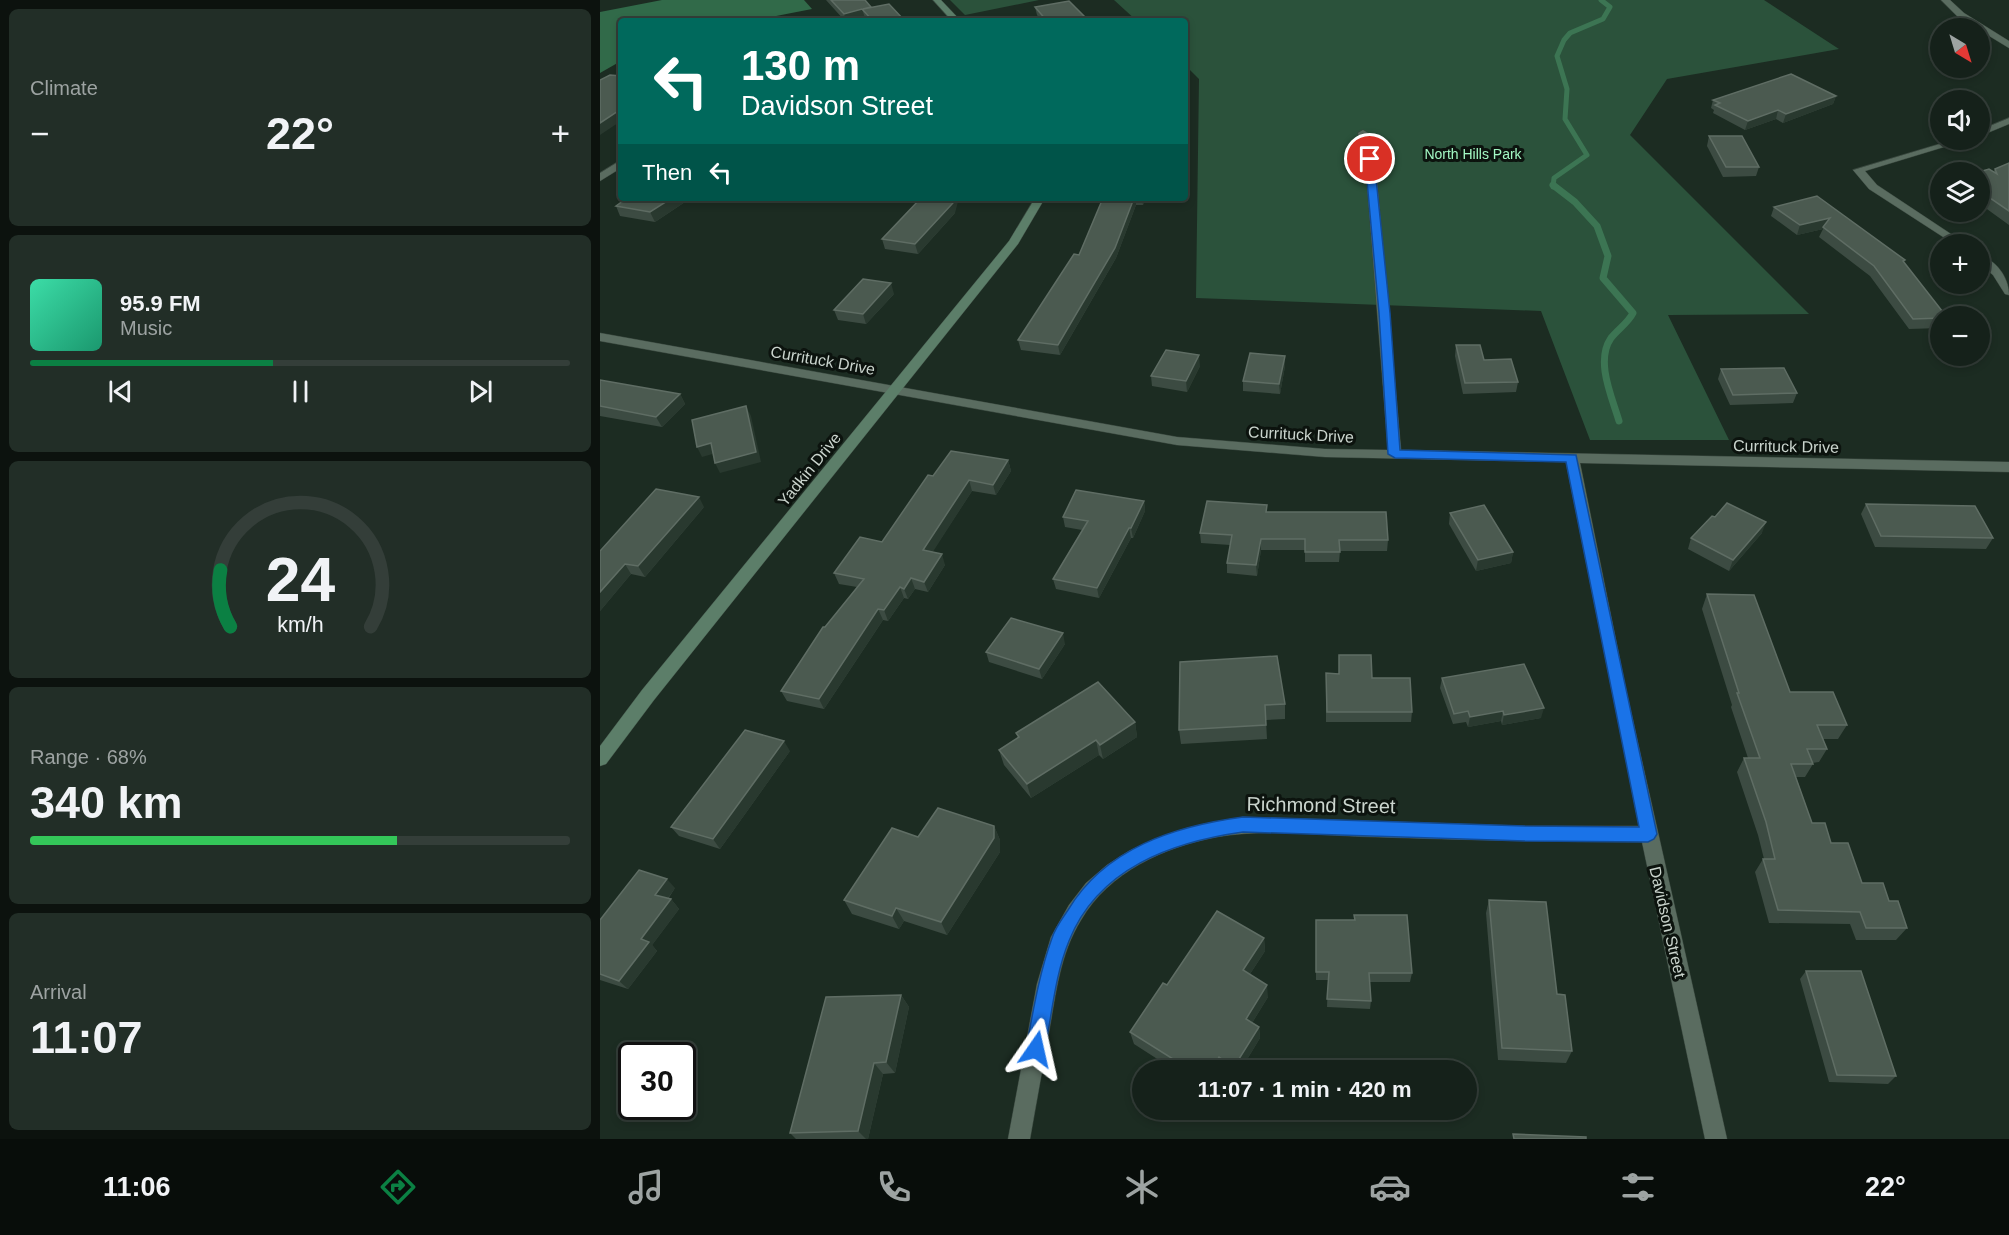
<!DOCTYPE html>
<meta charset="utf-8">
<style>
:root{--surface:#15211a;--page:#222e27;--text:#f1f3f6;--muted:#9da3a2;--line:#343e39;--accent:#0b8043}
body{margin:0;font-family:Arial,sans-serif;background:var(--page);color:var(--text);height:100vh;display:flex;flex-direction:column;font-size:22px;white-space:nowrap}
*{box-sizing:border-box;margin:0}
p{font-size:20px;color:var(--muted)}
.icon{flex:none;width:33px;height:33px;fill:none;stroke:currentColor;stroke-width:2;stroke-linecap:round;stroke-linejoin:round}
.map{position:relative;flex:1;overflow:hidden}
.sheet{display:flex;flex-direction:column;gap:9px;padding:9px;background:#0c120e;width:600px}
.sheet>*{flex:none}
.hud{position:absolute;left:18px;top:18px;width:570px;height:183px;border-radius:6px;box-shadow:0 3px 9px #0003,0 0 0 2px var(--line);background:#00695c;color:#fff;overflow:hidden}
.needle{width:39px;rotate:142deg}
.controls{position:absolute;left:1330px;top:18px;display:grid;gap:12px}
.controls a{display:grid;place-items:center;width:60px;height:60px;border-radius:50%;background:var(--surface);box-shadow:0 3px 9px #0003,0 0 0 2px var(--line);font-size:30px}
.speed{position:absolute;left:18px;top:1042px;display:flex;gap:12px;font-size:30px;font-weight:700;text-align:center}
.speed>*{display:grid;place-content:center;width:78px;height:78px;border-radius:50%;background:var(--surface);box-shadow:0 3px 9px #0003,0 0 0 2px var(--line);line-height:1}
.speed .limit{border:3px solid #111;border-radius:9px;background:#fff;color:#111}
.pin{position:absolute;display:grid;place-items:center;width:51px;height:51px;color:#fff;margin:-26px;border:3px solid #fff;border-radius:50%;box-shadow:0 2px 6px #0007}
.me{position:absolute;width:66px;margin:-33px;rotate:11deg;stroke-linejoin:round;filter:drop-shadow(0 0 4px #0008)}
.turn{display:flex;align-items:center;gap:21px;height:126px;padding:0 24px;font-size:27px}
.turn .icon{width:78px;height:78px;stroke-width:2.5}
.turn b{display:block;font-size:42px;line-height:51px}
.then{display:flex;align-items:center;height:57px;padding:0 24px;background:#0003;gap:12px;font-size:22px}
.big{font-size:45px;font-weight:800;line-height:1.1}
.sheet .widget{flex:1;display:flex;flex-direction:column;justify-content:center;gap:9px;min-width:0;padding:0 21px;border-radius:9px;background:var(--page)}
.sheet .dial{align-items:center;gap:0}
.dial svg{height:156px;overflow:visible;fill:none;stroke:var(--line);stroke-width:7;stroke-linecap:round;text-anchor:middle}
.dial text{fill:var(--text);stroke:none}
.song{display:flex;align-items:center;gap:18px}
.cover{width:72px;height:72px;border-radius:9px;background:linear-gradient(135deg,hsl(160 70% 55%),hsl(160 70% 35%))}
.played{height:6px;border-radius:3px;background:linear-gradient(90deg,var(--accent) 45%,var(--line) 45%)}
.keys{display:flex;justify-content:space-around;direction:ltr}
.heat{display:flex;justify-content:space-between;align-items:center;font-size:33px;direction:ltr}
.charge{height:9px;border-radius:4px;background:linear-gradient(90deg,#34c759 68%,var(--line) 0)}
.trip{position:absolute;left:532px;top:1060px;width:345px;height:60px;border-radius:30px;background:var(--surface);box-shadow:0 3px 9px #0003,0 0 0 2px var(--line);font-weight:800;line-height:60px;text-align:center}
.dock{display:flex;height:96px;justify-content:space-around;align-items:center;background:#080d0a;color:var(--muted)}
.dock .icon{width:42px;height:42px}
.dock .on{color:var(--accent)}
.dock b{font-size:27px;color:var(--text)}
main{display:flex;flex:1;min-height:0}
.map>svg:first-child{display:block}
.green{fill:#2b523b}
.forest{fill:#316a49}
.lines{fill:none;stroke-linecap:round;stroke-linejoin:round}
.stream-far1{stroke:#3c7553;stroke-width:5}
.stream{stroke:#3c7553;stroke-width:7}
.street-casing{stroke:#39473e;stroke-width:1}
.secondary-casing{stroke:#39473e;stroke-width:1}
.street{fill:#5a6c60;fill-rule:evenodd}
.secondary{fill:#5c7e69;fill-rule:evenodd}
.wall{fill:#3c4b42}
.shaded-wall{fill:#29392f}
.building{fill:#4b5a50;stroke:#5f6d64;stroke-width:1.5}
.route{fill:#1a73e8;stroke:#114b97;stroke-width:1.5}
.labels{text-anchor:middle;stroke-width:6;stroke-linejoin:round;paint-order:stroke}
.far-park-label{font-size:14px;fill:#a3f9c4;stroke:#0c130e}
.street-label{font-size:16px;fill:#cad4cd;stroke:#0c130e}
.near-street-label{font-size:20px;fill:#cad4cd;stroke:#0c130e}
</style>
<main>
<section class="sheet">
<div class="widget"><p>Climate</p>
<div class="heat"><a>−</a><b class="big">22°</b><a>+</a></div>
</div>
<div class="widget">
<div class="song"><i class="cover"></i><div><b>95.9 FM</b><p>Music</p></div></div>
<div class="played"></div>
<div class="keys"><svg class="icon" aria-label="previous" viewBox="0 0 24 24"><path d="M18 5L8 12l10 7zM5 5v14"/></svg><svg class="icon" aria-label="pause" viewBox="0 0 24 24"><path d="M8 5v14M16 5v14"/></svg><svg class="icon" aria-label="next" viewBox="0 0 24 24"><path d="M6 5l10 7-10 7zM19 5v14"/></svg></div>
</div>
<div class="widget dial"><svg viewBox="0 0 100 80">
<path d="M14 69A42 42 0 1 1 86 69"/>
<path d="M14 69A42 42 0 0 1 9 40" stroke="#0b8043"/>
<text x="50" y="56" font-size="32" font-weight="700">24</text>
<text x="50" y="72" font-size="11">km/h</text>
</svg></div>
<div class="widget"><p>Range · 68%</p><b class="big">340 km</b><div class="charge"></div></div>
<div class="widget"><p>Arrival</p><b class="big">11:07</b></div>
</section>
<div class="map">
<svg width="1409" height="1139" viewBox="0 0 1409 1139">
<rect width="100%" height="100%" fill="#1c2c22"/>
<g class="green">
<polygon points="350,0 439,0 365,15"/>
<polygon points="514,0 1164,0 1239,49 1067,79 1030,135 1209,314 1068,315 1129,440 990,440 941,311 596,298 599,79 585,65 585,21 537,21"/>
</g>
<polygon class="forest" points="62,0 204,0 212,9 150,21 21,21 21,61 0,73 0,12"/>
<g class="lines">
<polyline class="stream-far1" points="953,187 954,178 987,155 965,119 967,89 957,56 964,40 970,33 1003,19 1010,7 1001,0"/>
<path class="stream" d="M953 185 975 202 997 226 1008 256 1003 278 1033 313C1028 323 1018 329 1011 338 995 361 1012 397 1019 421"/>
<g class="street-casing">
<g id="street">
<polygon points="1341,0 1350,0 1364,13 1409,41 1409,48 1358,17"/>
<polygon points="1409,118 1409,124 1380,136 1380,130"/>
<path d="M763 130 768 133 775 158 801 450 1409 462V472L980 463 1026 690 1127 1139H1105L1042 842C953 842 864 840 775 837 723 836 668 828 617 837 564 847 509 872 481 920 460 954 456 993 449 1032 443 1068 436 1103 430 1139H408L437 984 451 937 469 905 486 883 507 865 529 851 587 828 643 817 925 826H1039L966 462 725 457 577 445 0 341V333L577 437 725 449 788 450 765 158 758 133Z"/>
<polygon points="1353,140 1367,140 1265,171 1277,185 1366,244 1354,244 1269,189 1253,170"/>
<polygon points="21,160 21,168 0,181 0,173"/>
<path d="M1380 255C1397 261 1409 278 1409 295L1405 294 1393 275 1380 264Z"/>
</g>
</g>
<g class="secondary-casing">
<g id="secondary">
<polygon points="333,0 341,0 361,21 352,21"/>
<polygon points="435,198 445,198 418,244 54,700 6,764 0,766 0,746 42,690 409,241"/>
</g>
</g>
<use href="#street" class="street"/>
<use href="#secondary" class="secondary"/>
</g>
<g class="wall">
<polygon points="226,0 265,0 271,7 305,21 268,21 265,18 252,21 245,21"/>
<polygon points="435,7 489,21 441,21 437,15"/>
<polygon points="1236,96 1233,104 1183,123 1176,119 1145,130 1113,113 1114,110 1111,108 1113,100"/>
<polygon points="1109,136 1159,167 1156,176 1123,177 1107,146"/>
<polygon points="1409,163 1409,225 1380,204 1380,172 1393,172 1395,169"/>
<polygon points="91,198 55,222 20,216 16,206"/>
<polygon points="503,198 546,198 543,205 536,205 516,258 460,355 421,350 418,340 479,255"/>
<polygon points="1174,207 1305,260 1304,262 1341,316 1341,328 1309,329 1270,276 1219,237 1223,229 1197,235 1171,216"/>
<polygon points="355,213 318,254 285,249 282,239"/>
<polygon points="294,294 266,324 238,320 234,310"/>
<polygon points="856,345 884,360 918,382 916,392 863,394 855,356"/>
<polygon points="685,356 685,366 680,394 643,391 643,381"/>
<polygon points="600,366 587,392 552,386 551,376"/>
<polygon points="1121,369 1197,393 1193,403 1130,405 1118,379"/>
<polygon points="0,380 80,394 85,404 62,427 0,416"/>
<polygon points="408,460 411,471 396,495 372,491 332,552 345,565 328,592 315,589 308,599 304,598 288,621 283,620 224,709 187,701 181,691 225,627 257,587 239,584 234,573 282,542 333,476"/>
<polygon points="544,501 545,511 533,538 531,538 499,598 456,589 453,579 482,530 465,527 463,517"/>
<polygon points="1266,504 1393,538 1386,549 1275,547 1261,514"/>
<polygon points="667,505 667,512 788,540 787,551 740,551 739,562 705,562 705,550 661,550 657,576 627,573 627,563 630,545 601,543 600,533"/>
<polygon points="104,507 45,577 31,574 0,611 0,551"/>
<polygon points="850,513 913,552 911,563 876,571 849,524"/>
<polygon points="1162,533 1129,571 1088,549 1091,538"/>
<polygon points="1107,594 1190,692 1247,725 1238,739 1223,739 1227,749 1219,762 1212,763 1213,764 1205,777 1196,777 1212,823 1231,843 1262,883 1289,901 1307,928 1296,940 1256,940 1250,924 1169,923 1155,872 1163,859 1164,859 1158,835 1137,772 1144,758 1148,758 1131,707 1132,705 1102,609"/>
<polygon points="465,644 442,679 389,662 386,652"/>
<polygon points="739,655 772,678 812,712 811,722 726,722 726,684 739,674"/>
<polygon points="580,662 685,704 685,719 666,720 667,739 581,744 579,730"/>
<polygon points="842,678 941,718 902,725 901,721 868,727 866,722 853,724 840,688"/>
<polygon points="535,722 537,737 503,759 499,755 431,798 404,765 399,750 418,738 416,733"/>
<polygon points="190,751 120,849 79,836 71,827"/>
<polygon points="394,826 400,840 400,852 347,935 304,921 299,929 252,914 244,900 318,837"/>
<polygon points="75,888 68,899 71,899 79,909 52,945 57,951 28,989 0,980 0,920"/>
<polygon points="889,900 957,994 972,1051 966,1063 898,1060 886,913"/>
<polygon points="754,915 812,973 810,982 770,982 771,1001 770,1009 727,1007 728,980 716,980 716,920 754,920"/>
<polygon points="664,938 665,951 650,974 668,997 652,1023 659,1027 660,1038 640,1071 625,1071 621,1069 620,1071 576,1071 534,1044 530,1032 567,985"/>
<polygon points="1206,971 1296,1076 1288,1084 1229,1082 1200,979"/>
<polygon points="301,995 309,1007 295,1073 283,1074 268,1139 196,1139 190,1133"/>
</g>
<g class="shaded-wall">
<polygon points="262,9 265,18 252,21 246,21 244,14"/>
<polygon points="1236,96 1233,104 1183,123 1186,114"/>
<polygon points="21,109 21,121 0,135 0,123"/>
<polygon points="1178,110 1176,119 1145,130 1148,121"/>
<polygon points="72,198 91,198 55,222 50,212"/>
<polygon points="354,198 359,198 355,213 318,254 315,244"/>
<polygon points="534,198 536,198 536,205 516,258 460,355 458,345"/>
<polygon points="542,198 546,198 543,205"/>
<polygon points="1230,218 1223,229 1197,235 1200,225"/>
<polygon points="291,283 294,294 266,324 263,314"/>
<polygon points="599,355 600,366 587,392 586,381"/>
<polygon points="685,356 685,366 680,394 679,384"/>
<polygon points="80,394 85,404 62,427 56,417"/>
<polygon points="146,406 151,416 161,462 120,473 115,463"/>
<polygon points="111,443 116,453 102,457 97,447"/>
<polygon points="408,460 411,471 396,495 393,485"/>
<polygon points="369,480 372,491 327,561 323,550"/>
<polygon points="99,497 104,507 45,577 38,566"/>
<polygon points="544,501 545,511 533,538 531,528"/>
<polygon points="1166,522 1162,533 1129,571 1133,560"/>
<polygon points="529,528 531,538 499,598 497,588"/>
<polygon points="661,539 661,550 657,576 656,565"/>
<polygon points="913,552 911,563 876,571 878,560"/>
<polygon points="342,554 345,565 328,592 324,582"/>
<polygon points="25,564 31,574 0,611 0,592"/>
<polygon points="311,578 315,589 308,599 304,589"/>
<polygon points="300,587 304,598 288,621 284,610"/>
<polygon points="278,609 283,620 224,709 219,699"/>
<polygon points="463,633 465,644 442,679 439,669"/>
<polygon points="944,708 941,718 902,725 904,715"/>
<polygon points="903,711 901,721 868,727 870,717"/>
<polygon points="535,722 537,737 503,759 500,745"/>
<polygon points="496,740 499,755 431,798 427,784"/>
<polygon points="184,741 190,751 120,849 113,839"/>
<polygon points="394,826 400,840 400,852 347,935 341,922"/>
<polygon points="67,879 75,888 63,905 55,895"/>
<polygon points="71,899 79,909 52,945 57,951 28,989 19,981 41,939"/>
<polygon points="296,908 304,921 299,929 292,916"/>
<polygon points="664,938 665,951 644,983 643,970"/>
<polygon points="667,985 668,997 647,1031 646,1019"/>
<polygon points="301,995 309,1007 295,1073 286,1062"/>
<polygon points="659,1027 660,1038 640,1071 635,1071 634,1067"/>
<polygon points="619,1057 621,1069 620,1071 611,1071"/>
<polygon points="274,1063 283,1074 268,1139 266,1139 258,1131"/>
</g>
<g class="building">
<polygon points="231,0 265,0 271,7 263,9 289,4 305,21 273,21 262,9 244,14"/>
<polygon points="469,1 489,21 447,21 435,7"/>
<polygon points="1191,74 1236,96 1186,114 1178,110 1148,121 1115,105 1120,103 1113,100"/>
<polygon points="10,75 21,76 21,109 0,123 0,80"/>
<polygon points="1109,136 1142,136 1159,167 1126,167"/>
<polygon points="1409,163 1409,211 1380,191 1380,172 1379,172 1389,169 1397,174 1395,169"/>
<polygon points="1217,196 1305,260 1303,261 1346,316 1341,316 1341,318 1313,319 1274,266 1223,227 1230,218 1200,225 1174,207"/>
<polygon points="27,198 72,198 50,212 16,206"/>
<polygon points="321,198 354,198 353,203 315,244 282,239"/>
<polygon points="503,198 534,198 515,248 458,345 418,340 474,254 479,255"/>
<polygon points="263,279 291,283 263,314 234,310"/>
<polygon points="856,345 880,345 884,360 911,359 918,382 865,383"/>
<polygon points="566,350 599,355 586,381 551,376"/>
<polygon points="650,353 685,356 679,384 643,381"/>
<polygon points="1184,368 1197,393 1133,395 1121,369"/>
<polygon points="0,380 80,394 56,417 0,406"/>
<polygon points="146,406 156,452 115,463 111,443 97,447 92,420"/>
<polygon points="351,451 408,460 393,485 369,480 323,550 342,554 324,582 311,578 304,589 300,587 284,610 278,609 219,699 181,691 223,627 225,627 264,579 234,573 260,537 282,542 328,475 333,476"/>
<polygon points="56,489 99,497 38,566 25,564 0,592 0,551"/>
<polygon points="476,490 544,501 531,528 529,528 497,588 453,579 488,521 463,517"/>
<polygon points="607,501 667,505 666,512 786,512 788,540 739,540 740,552 705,552 705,539 661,539 656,565 627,563 632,535 600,533"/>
<polygon points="1127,503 1166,522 1133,560 1091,538 1112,516 1115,517"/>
<polygon points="1266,504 1375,506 1393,538 1281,536"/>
<polygon points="884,505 913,552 878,560 850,513"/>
<polygon points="1107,594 1154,595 1190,692 1233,692 1247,725 1217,725 1227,749 1207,749 1213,764 1191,764 1212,823 1225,823 1231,843 1248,843 1262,883 1283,883 1289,901 1298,901 1307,928 1266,928 1260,912 1178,910 1163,859 1175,859 1166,822 1144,758 1160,758 1137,693 1139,693"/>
<polygon points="411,618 463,633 439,669 386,652"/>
<polygon points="739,655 771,655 772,678 810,678 812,712 727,712 726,673 739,674"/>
<polygon points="677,656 685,704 665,705 666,725 579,730 580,662"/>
<polygon points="924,664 944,708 904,715 903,711 870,717 868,711 854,714 842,678"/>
<polygon points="498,682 535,722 500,745 496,740 427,784 399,750 419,737 416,733"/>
<polygon points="145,730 184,741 113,839 71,827"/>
<polygon points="338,808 394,826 394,838 341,922 296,908 292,916 244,900 292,828 318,837"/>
<polygon points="39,870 67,879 55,895 71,899 41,939 49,942 19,981 0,974 0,920"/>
<polygon points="889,900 946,902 957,994 965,995 972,1051 902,1048"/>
<polygon points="617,911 664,938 643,970 667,985 646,1019 659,1027 634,1067 619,1057 611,1071 592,1071 530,1032 563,983 567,985"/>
<polygon points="754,915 807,915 812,973 769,973 771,1001 727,999 729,972 716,972 716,920 755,920"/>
<polygon points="1206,971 1261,971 1296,1076 1237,1075"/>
<polygon points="301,995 286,1062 274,1063 258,1131 190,1133 226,997"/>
<polygon points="913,1134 986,1137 986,1139 914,1139"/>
</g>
<path class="route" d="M770 156 774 159 790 313 800 450 976 455 1057 834 1054 839 1048 842 925 841 643 832C572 842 498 868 469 941 455 975 452 1014 445 1049L442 1056 436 1059 429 1056 426 1049C433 1012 439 974 452 938 455 928 462 919 468 910 505 848 575 826 643 817L925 826 1039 827 966 462 795 458 788 454 779 313 765 159Z"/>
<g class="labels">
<g class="far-park-label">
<text x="873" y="159">North Hills Park</text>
</g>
<g class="street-label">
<text transform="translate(223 360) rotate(10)" y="6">Currituck Drive</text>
<text transform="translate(701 434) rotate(3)" y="6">Currituck Drive</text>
<text transform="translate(1186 446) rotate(1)" y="6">Currituck Drive</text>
<text transform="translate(209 469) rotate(-51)" y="6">Yadkin Drive</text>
<text transform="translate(1068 922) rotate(77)" y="6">Davidson Street</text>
</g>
<g class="near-street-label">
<text transform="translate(721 805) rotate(1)" y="7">Richmond Street</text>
</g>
</g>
</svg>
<div class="controls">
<a><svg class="needle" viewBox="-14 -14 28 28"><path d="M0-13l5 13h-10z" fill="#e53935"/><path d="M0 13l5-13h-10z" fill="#9da3a2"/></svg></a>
<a><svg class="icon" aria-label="sound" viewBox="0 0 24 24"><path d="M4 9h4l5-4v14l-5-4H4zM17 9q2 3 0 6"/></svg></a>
<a><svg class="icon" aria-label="layers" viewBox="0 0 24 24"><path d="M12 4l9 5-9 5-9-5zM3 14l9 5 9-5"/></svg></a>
<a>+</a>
<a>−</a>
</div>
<div class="speed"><div class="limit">30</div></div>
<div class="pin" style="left:770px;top:159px;background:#d93025"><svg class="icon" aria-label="arrive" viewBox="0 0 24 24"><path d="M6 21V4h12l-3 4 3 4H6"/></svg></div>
<svg class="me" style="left:436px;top:1049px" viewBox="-20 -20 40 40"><path d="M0-17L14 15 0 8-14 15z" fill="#1a73e8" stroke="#fff" stroke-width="4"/></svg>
<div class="trip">11:07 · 1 min · 420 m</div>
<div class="hud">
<div class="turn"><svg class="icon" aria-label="left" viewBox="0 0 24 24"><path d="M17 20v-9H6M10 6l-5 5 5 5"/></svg><div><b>130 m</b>Davidson Street</div></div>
<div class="then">Then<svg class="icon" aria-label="left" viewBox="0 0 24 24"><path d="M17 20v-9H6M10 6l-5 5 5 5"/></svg></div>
</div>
</div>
</main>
<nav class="dock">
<b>11:06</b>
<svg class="icon on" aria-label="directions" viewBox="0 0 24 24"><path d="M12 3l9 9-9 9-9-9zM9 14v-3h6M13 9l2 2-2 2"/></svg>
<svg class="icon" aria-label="music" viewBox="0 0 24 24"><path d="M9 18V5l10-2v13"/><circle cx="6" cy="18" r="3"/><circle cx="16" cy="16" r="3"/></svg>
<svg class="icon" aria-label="phone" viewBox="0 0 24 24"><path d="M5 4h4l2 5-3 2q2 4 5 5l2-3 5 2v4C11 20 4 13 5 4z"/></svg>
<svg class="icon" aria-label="climate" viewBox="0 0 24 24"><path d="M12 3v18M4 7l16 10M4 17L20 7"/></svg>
<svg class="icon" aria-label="car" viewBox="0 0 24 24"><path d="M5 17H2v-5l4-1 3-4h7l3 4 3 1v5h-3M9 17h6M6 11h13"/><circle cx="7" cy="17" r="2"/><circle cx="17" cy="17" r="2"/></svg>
<svg class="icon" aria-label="filters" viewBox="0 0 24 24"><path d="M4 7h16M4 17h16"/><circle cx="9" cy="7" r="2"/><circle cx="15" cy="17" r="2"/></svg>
<b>22°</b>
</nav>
